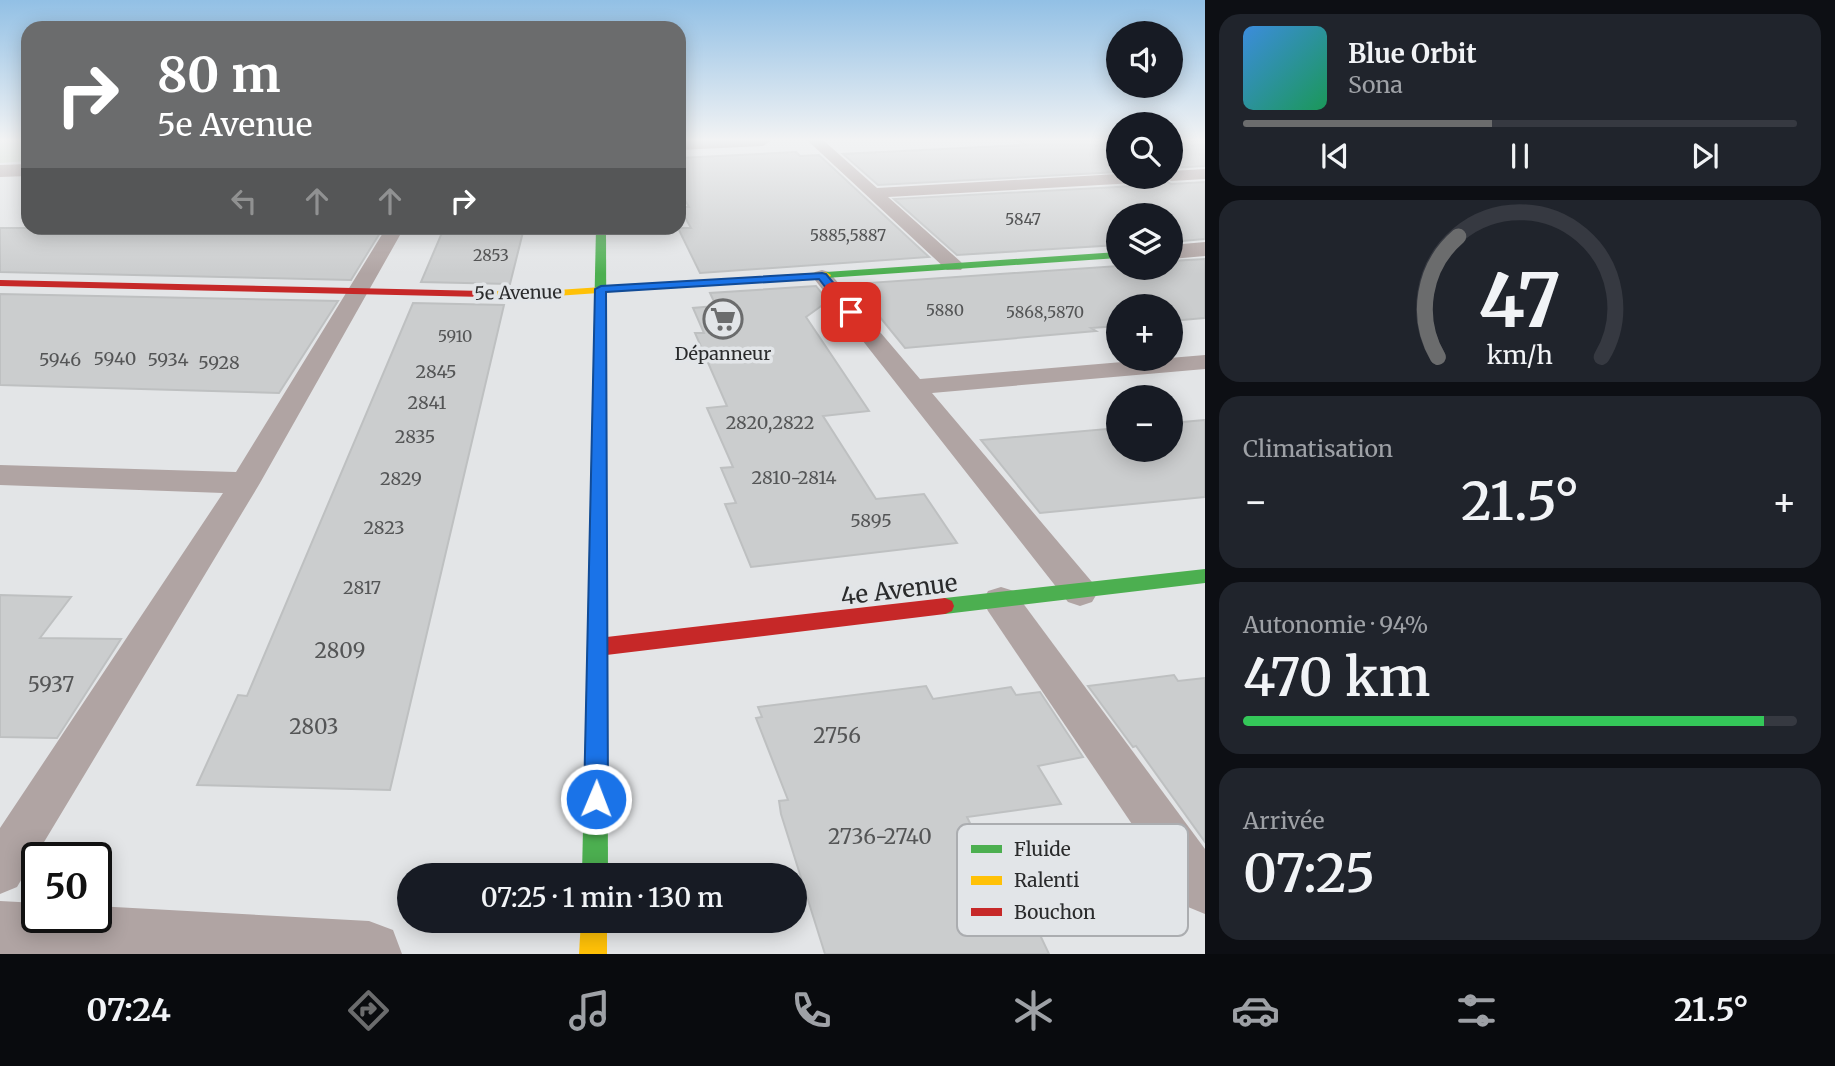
<!DOCTYPE html>
<html lang="fr">
<meta charset="utf-8">
<style>
:root{--surface:#171b24;--page:#20242c;--text:#f1f3f6;--muted:#9ea1a6;--line:#363941;--accent:#6b6c6d}
body{margin:0;font-family:Merriweather,serif;background:var(--page);color:var(--text);height:100vh;display:flex;flex-direction:column;font-size:26px;white-space:nowrap}
*{box-sizing:border-box;margin:0}
p{font-size:23px;color:var(--muted)}
.icon{flex:none;width:38px;height:38px;fill:none;stroke:currentColor;stroke-width:2;stroke-linecap:round;stroke-linejoin:round}
.map{position:relative;flex:1;overflow:hidden}
.sheet{display:flex;flex-direction:column;gap:14px;padding:14px;background:#0d0f14;width:630px}
.sheet>*{flex:none}
.top-card{position:absolute;left:21px;top:21px;width:665px;height:214px;border-radius:21px;box-shadow:0 4px 18px #0003;background:#6b6c6d;color:#fff;overflow:hidden}
.controls{position:absolute;left:1106px;top:21px;display:grid;gap:14px}
.controls a{display:grid;place-items:center;width:77px;height:77px;border-radius:50%;background:var(--surface);box-shadow:0 4px 18px #0003;font-size:35px}
.speed{position:absolute;left:21px;top:842px;display:flex;gap:14px;font-size:35px;font-weight:700;text-align:center}
.speed>*{display:grid;place-content:center;width:91px;height:91px;border-radius:50%;background:var(--surface);box-shadow:0 4px 18px #0003;line-height:1}
.speed .limit{border:4px solid #111;border-radius:10px;background:#fff;color:#111}
.pin{position:absolute;display:grid;place-items:center;width:60px;height:60px;color:#fff;margin:-30px;border-radius:14px;box-shadow:0 4px 10px #0006}
.me{position:absolute;width:77px;margin:-38px;rotate:1deg;stroke-linejoin:round;filter:drop-shadow(0 0 5px #0008)}
.turn{display:flex;align-items:center;gap:24px;height:147px;padding:0 21px;font-size:32px}
.turn .icon{width:91px;height:91px;stroke-width:2.5}
.turn b{display:block;font-size:49px;line-height:60px}
.lanes{display:flex;align-items:center;height:66px;padding:0 21px;background:#0003;justify-content:center;gap:35px;direction:ltr}
.lanes .off{opacity:.35}
.big{font-size:52px;font-weight:600;line-height:1.1}
.sheet .tile{flex:1;display:flex;flex-direction:column;justify-content:center;gap:10px;min-width:0;padding:0 24px;border-radius:21px;background:var(--page)}
.sheet .dial{align-items:center;gap:0}
.dial svg{height:182px;overflow:visible;fill:none;stroke:var(--line);stroke-width:7;stroke-linecap:round;text-anchor:middle}
.dial text{fill:var(--text);stroke:none}
.song{display:flex;align-items:center;gap:21px}
.cover{width:84px;height:84px;border-radius:10px;background:linear-gradient(135deg,hsl(210 70% 55%),hsl(150 70% 35%))}
.played{height:7px;border-radius:4px;background:linear-gradient(90deg,var(--accent) 45%,var(--line) 45%)}
.keys{display:flex;justify-content:space-around;direction:ltr}
.heat{display:flex;justify-content:space-between;align-items:center;font-size:38px;direction:ltr}
.charge{height:10px;border-radius:5px;background:linear-gradient(90deg,#34c759 94%,var(--line) 0)}
.trip{position:absolute;left:397px;top:863px;width:410px;height:70px;border-radius:35px;background:var(--surface);box-shadow:0 4px 18px #0003;font-weight:600;line-height:70px;text-align:center}
.tab-bar{display:flex;height:112px;justify-content:space-around;align-items:center;background:#090b0e;color:var(--muted)}
.tab-bar .icon{width:49px;height:49px}
.tab-bar .current{color:var(--accent)}
.tab-bar b{font-size:32px;color:var(--text)}
main{display:flex;flex:1;min-height:0}
.map>svg:first-child{display:block}
.green{fill:#cfd9ca}
.building{fill:#cbcdce;stroke:#bec0c1;stroke-width:2}
.lines{fill:none;stroke-linecap:round;stroke-linejoin:round}
.lane{fill:#b0a4a3;fill-rule:evenodd}
.street{fill:#b0a4a3;fill-rule:evenodd}
.fast{fill:#4caf50;fill-rule:evenodd}
.slow{fill:#ffc107;fill-rule:evenodd}
.jam{fill:#c62828;fill-rule:evenodd}
.route{fill:#1a73e8;stroke:#114b97;stroke-width:2}
.labels{text-anchor:middle;stroke-width:7;stroke-linejoin:round;paint-order:stroke}
.far-number-label{font-size:16px;fill:#545556}
.far-street-label{font-size:18px;fill:#2a2b2c;stroke:#e2e5e8}
.far-poi-label{font-size:18px;fill:#2a2b2c;stroke:#e2e5e8}
.number-label{font-size:18px;fill:#545556}
.near-number-label{font-size:21px;fill:#545556}
.near-street-label{font-size:24px;fill:#2a2b2c;stroke:#e2e5e8}
.key{fill:#e2e5e8;stroke:#abadb0;stroke-width:2}
.key-label{font-size:19px;fill:#2a2b2c}
</style>
<main>
<div class="map">
<svg width="1205" height="954" viewBox="0 0 1205 954">
<rect width="100%" height="100%" fill="#e3e5e7"/>
<polygon class="green" points="0,140 28,140 28,161 0,163"/>
<g class="building">
<polygon points="1017,140 1118,140 1118,172 878,185 843,154 1025,145"/>
<polygon points="1171,140 1205,140 1205,166 1171,168"/>
<polygon points="796,152 800,156 819,155 929,257 700,273 678,228 691,228 679,207 689,207 679,190 679,158"/>
<polygon points="1163,179 1171,184 1205,182 1205,239 1171,242 1171,215 1118,215 1118,245 957,255 894,199 1153,185"/>
<polygon points="0,228 383,228 351,280 0,272"/>
<polygon points="444,228 524,228 510,284 421,282"/>
<polygon points="1205,259 1205,318 1171,321 1171,306 1118,306 1118,326 1091,328 1096,331 905,348 853,284 1118,266 1118,268 1171,268 1171,261"/>
<polygon points="816,286 828,301 806,317 869,411 823,416 876,499 924,494 957,543 751,567 725,504 736,503 721,468 733,467 707,408 727,406 695,333 704,333 693,308 716,306 710,293"/>
<polygon points="0,294 338,301 279,393 0,385"/>
<polygon points="413,303 504,305 390,790 197,785 238,695 247,696"/>
<polygon points="1205,420 1205,497 1040,513 981,440 1118,428 1118,450 1171,450 1171,423"/>
<polygon points="0,595 71,597 40,638 121,639 57,738 0,737"/>
<polygon points="1174,675 1178,681 1205,678 1205,842 1136,746 1133,747 1088,686"/>
<polygon points="926,686 933,699 1011,687 1016,695 1040,692 1083,757 1038,766 1061,804 967,817 1009,904 1024,901 1049,954 825,954 781,814 779,801 788,800 756,718 762,717 758,707"/>
</g>
<g class="lines">
<g class="lane">
<polygon points="807,140 823,140 877,188 1118,174 1118,177 1161,177 1153,182 888,197 961,262 964,266 961,270 947,270"/>
<polygon points="1205,169 1205,179 1171,181 1164,177 1171,177 1171,171"/>
<polygon points="386,228 404,228 260,483 17,887 0,894 0,828 223,493 0,485 0,465 236,472"/>
<polygon points="822,270 829,272 920,379 1205,355 1205,369 932,393 1092,582 1098,592 1092,602 1080,606 1068,602 815,280 812,276 815,272"/>
<polygon points="1001,587 1014,591 1205,849 1205,914 1188,907 988,611 983,601 988,591"/>
</g>
<g class="street">
<polygon points="679,140 772,140 763,146 679,150"/>
<polygon points="28,164 28,176 0,177 0,165"/>
<polygon points="1205,242 1205,256 1171,259 1171,245"/>
<polygon points="0,901 37,903 37,917 96,917 96,906 369,921 393,930 402,954 0,954"/>
</g>
<g class="fast">
<polygon points="596,228 606,228 608,875 582,875"/>
<polygon points="1118,252 1118,258 826,278 821,275 826,272"/>
<polygon points="1205,569 1205,583 945,614 938,611 936,606 938,601 945,598"/>
</g>
<g class="slow">
<polygon points="826,272 831,275 830,277 527,298 484,297 478,294 484,291 527,292"/>
<polygon points="581,920 607,920 607,954 579,954"/>
</g>
<g class="jam">
<polygon points="0,280 484,291 490,294 484,297 0,286"/>
<polygon points="945,598 952,601 954,606 952,611 945,614 598,656 591,653 588,647 591,641 598,638"/>
</g>
</g>
<linearGradient id="sky" x2="0" y2="1"><stop stop-color="#92c0e5"/><stop offset="0.51" stop-color="#f2f3f4"/><stop offset="1" stop-color="#f2f3f4" stop-opacity="0"/></linearGradient>
<rect width="1205" height="274" fill="url(#sky)"/>
<polygon class="route" points="822,273 826,274 856,310 856,315 847,315 819,279 606,292 608,799 604,808 596,811 587,808 584,799 595,289 601,286"/>
<defs>
<g id="supermarket-ring" transform="scale(2.0125)"><circle r="9.5" fill="#e2e5e8" stroke="#6b6c6d" stroke-width="1.5"/><path d="M-6-5.5h2.5l.6 2H6L4.5 2H-2.5L-4.4-4H-6ZM-1.5 3.2a1.3 1.3 0 1 0 .1 0ZM3 3.2a1.3 1.3 0 1 0 .1 0Z" fill="#6b6c6d"/></g>
</defs>
<g fill-rule="evenodd">
<use href="#supermarket-ring" x="723" y="319"/>
</g>
<g class="labels">
<g class="far-number-label">
<text x="1023" y="225">5847</text>
<text x="848" y="241">5885,5887</text>
<text x="491" y="261">2853</text>
<text x="945" y="316">5880</text>
<text x="1045" y="318">5868,5870</text>
<text x="455" y="342">5910</text>
</g>
<g class="far-street-label">
<text transform="translate(518 293) rotate(-1)" y="6">5e Avenue</text>
</g>
<g class="far-poi-label">
<text x="723" y="360">Dépanneur</text>
</g>
<g class="number-label">
<text x="115" y="365">5940</text>
<text x="60" y="366">5946</text>
<text x="168" y="366">5934</text>
<text x="219" y="369">5928</text>
<text x="436" y="378">2845</text>
<text x="427" y="409">2841</text>
<text x="770" y="429">2820,2822</text>
<text x="415" y="443">2835</text>
<text x="794" y="484">2810-2814</text>
<text x="401" y="485">2829</text>
<text x="871" y="527">5895</text>
<text x="384" y="534">2823</text>
<text x="362" y="594">2817</text>
</g>
<g class="near-number-label">
<text x="340" y="658">2809</text>
<text x="51" y="692">5937</text>
<text x="314" y="734">2803</text>
<text x="837" y="743">2756</text>
<text x="880" y="844">2736-2740</text>
</g>
<g class="near-street-label">
<text transform="translate(899 590) rotate(-7)" y="8">4e Avenue</text>
</g>
</g>
<rect x="957" y="824" width="231" height="112" rx="10" class="key"/>
<rect x="971" y="845" width="31" height="8" fill="#4caf50"/>
<rect x="971" y="876" width="31" height="9" fill="#ffc107"/>
<rect x="971" y="908" width="31" height="8" fill="#c62828"/>
<g class="key-label">
<text x="1014" y="856">Fluide</text>
<text x="1014" y="887">Ralenti</text>
<text x="1014" y="919">Bouchon</text>
</g>
</svg>
<div class="controls">
<a><svg class="icon" aria-label="sound" viewBox="0 0 24 24"><path d="M4 9h4l5-4v14l-5-4H4zM17 9q2 3 0 6"/></svg></a>
<a><svg class="icon" aria-label="search" viewBox="0 0 24 24"><circle cx="10" cy="10" r="6"/><path d="M15 15l6 6"/></svg></a>
<a><svg class="icon" aria-label="layers" viewBox="0 0 24 24"><path d="M12 4l9 5-9 5-9-5zM3 14l9 5 9-5"/></svg></a>
<a>+</a>
<a>−</a>
</div>
<div class="speed"><div class="limit">50</div></div>
<div class="pin" style="left:851px;top:312px;background:#d93025"><svg class="icon" aria-label="arrive" viewBox="0 0 24 24"><path d="M6 21V4h12l-3 4 3 4H6"/></svg></div>
<svg class="me" style="left:596px;top:799px" viewBox="-20 -20 40 40"><circle r="17" fill="#1a73e8" stroke="#fff" stroke-width="3"/><path d="M0-11L8 9 0 5-8 9z" fill="#fff"/></svg>
<div class="trip">07:25 · 1 min · 130 m</div>
<div class="top-card">
<div class="turn"><svg class="icon" aria-label="right" viewBox="0 0 24 24"><path d="M7 20v-9h11M14 6l5 5-5 5"/></svg><div><b>80 m</b>5e Avenue</div></div>
<div class="lanes"><svg class="icon off" aria-label="left" viewBox="0 0 24 24"><path d="M17 20v-9H6M10 6l-5 5 5 5"/></svg><svg class="icon off" aria-label="ahead" viewBox="0 0 24 24"><path d="M12 20V5M6 11l6-6 6 6"/></svg><svg class="icon off" aria-label="ahead" viewBox="0 0 24 24"><path d="M12 20V5M6 11l6-6 6 6"/></svg><svg class="icon" aria-label="right" viewBox="0 0 24 24"><path d="M7 20v-9h11M14 6l5 5-5 5"/></svg></div>
</div>
</div>
<section class="sheet">
<div class="tile">
<div class="song"><i class="cover"></i><div><b>Blue Orbit</b><p>Sona</p></div></div>
<div class="played"></div>
<div class="keys"><svg class="icon" aria-label="previous" viewBox="0 0 24 24"><path d="M18 5L8 12l10 7zM5 5v14"/></svg><svg class="icon" aria-label="pause" viewBox="0 0 24 24"><path d="M8 5v14M16 5v14"/></svg><svg class="icon" aria-label="next" viewBox="0 0 24 24"><path d="M6 5l10 7-10 7zM19 5v14"/></svg></div>
</div>
<div class="tile dial"><svg viewBox="0 0 100 80">
<path d="M14 69A42 42 0 1 1 86 69"/>
<path d="M14 69A42 42 0 0 1 23 16" stroke="#6b6c6d"/>
<text x="50" y="56" font-size="32" font-weight="700">47</text>
<text x="50" y="72" font-size="11">km/h</text>
</svg></div>
<div class="tile"><p>Climatisation</p>
<div class="heat"><a>−</a><b class="big">21.5°</b><a>+</a></div>
</div>
<div class="tile"><p>Autonomie · 94%</p><b class="big">470 km</b><div class="charge"></div></div>
<div class="tile"><p>Arrivée</p><b class="big">07:25</b></div>
</section>
</main>
<nav class="tab-bar">
<b>07:24</b>
<svg class="icon current" aria-label="directions" viewBox="0 0 24 24"><path d="M12 3l9 9-9 9-9-9zM9 14v-3h6M13 9l2 2-2 2"/></svg>
<svg class="icon" aria-label="music" viewBox="0 0 24 24"><path d="M9 18V5l10-2v13"/><circle cx="6" cy="18" r="3"/><circle cx="16" cy="16" r="3"/></svg>
<svg class="icon" aria-label="phone" viewBox="0 0 24 24"><path d="M5 4h4l2 5-3 2q2 4 5 5l2-3 5 2v4C11 20 4 13 5 4z"/></svg>
<svg class="icon" aria-label="climate" viewBox="0 0 24 24"><path d="M12 3v18M4 7l16 10M4 17L20 7"/></svg>
<svg class="icon" aria-label="car" viewBox="0 0 24 24"><path d="M5 17H2v-5l4-1 3-4h7l3 4 3 1v5h-3M9 17h6M6 11h13"/><circle cx="7" cy="17" r="2"/><circle cx="17" cy="17" r="2"/></svg>
<svg class="icon" aria-label="filters" viewBox="0 0 24 24"><path d="M4 7h16M4 17h16"/><circle cx="9" cy="7" r="2"/><circle cx="15" cy="17" r="2"/></svg>
<b>21.5°</b>
</nav>
